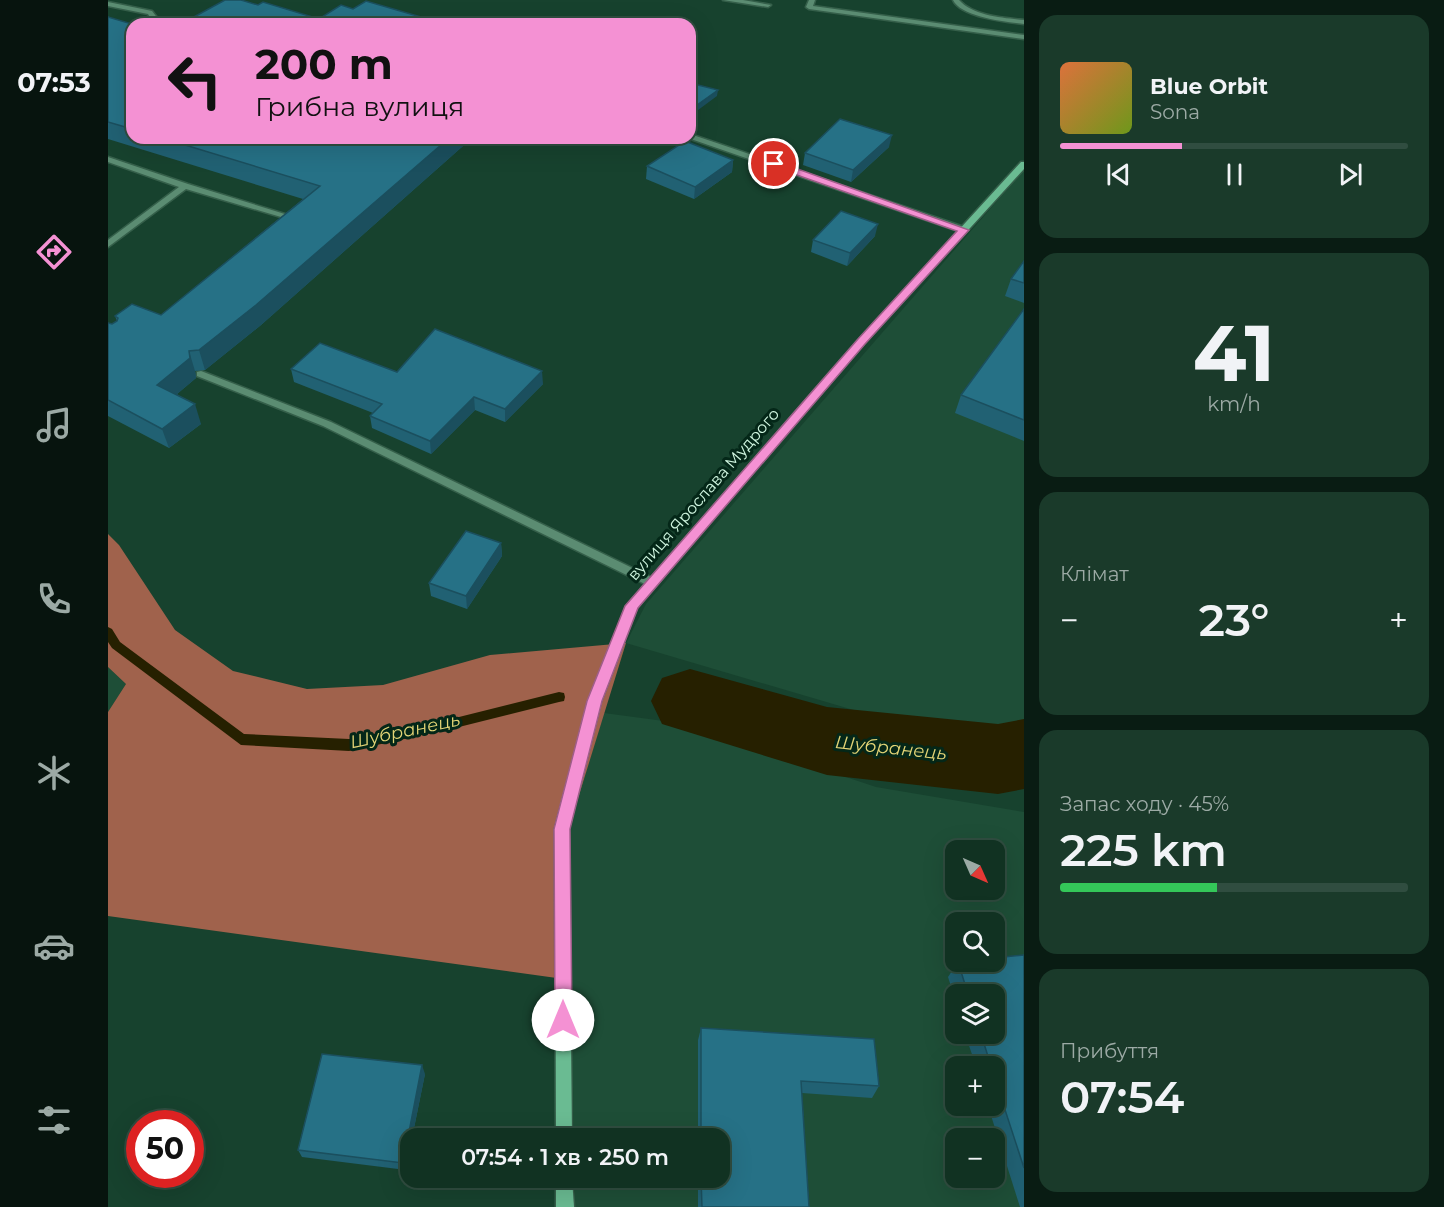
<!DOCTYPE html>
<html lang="uk">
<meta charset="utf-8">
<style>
:root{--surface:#113222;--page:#1a3a2a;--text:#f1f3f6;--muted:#9caaa5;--line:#304d40;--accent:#f491d3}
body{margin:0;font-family:Montserrat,sans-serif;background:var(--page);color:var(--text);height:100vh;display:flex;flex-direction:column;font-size:22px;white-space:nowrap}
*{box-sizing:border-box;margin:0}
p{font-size:20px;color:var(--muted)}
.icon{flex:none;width:33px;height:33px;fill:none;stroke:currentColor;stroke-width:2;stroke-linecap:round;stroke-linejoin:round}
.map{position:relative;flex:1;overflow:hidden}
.panel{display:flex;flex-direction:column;gap:15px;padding:15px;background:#091c13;width:420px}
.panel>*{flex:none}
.guide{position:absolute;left:18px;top:18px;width:570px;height:126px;border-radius:18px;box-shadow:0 6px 24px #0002,0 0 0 2px var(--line);background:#f491d3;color:#111;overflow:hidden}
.needle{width:39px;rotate:135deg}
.fabs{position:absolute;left:837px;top:840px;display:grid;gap:12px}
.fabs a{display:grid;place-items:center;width:60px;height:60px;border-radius:12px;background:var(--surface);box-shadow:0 6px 24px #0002,0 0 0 2px var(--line);font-size:30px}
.speed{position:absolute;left:18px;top:1110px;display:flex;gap:12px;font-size:30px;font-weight:700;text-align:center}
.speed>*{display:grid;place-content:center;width:78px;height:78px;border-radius:50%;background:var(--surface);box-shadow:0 6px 24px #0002,0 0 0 2px var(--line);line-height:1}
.speed .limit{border:9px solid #d22;background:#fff;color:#111}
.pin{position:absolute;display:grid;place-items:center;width:51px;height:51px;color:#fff;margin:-26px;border:3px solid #fff;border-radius:50%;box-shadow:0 2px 6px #0007}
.me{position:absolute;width:66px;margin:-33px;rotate:0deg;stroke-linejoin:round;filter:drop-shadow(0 0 4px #0008)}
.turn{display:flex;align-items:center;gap:21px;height:126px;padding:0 30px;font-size:27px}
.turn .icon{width:78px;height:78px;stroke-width:2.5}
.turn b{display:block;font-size:42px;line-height:51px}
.big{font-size:45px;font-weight:600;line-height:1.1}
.panel .card{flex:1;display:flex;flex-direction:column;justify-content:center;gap:9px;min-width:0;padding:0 21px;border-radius:18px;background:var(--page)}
.panel .dial{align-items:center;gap:0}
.dial b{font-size:78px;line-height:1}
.song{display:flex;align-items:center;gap:18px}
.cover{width:72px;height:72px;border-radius:9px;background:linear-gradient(135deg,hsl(20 70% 55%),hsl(80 70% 35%))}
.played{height:6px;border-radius:3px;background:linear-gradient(90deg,var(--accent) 35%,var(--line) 35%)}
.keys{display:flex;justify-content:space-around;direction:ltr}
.heat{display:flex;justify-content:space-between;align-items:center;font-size:33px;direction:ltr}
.charge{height:9px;border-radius:4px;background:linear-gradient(90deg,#34c759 45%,var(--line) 0)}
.trip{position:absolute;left:292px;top:1128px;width:330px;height:60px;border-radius:18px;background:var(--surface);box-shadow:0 6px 24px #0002,0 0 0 2px var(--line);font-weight:600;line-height:60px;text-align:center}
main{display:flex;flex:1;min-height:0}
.tab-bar{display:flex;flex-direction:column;width:108px;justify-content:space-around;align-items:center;background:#07140e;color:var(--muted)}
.tab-bar .icon{width:42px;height:42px}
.tab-bar .current{color:var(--accent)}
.tab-bar b{font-size:27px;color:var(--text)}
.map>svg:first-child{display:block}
.built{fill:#1e4e37;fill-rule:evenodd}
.forest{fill:#a0624c}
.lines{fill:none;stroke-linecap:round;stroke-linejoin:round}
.stream{fill:#262000;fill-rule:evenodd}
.river{fill:#262000;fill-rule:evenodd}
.service-casing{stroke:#355f4a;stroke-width:3}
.minor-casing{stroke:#355f4a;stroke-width:3}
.secondary-casing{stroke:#355f4a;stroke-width:3}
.service{fill:#5b8c72;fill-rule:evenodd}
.minor{fill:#5b8c72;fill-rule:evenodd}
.secondary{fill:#6abb92;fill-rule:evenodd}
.wall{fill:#216173}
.shaded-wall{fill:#1b4f5e}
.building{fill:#267186;stroke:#1b4f5e;stroke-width:1.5}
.route{fill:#f491d3;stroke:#9f5e89;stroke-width:1.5}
.labels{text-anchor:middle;stroke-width:6;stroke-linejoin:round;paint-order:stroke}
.street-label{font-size:16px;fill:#d0f6e0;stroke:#042718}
.water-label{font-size:18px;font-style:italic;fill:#e3d476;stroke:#042718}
</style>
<main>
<nav class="tab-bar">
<b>07:53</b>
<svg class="icon current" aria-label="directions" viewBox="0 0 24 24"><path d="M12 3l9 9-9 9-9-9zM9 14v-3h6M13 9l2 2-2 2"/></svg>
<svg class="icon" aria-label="music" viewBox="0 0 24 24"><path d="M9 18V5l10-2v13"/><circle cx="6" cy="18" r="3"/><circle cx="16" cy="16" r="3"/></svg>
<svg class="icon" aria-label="phone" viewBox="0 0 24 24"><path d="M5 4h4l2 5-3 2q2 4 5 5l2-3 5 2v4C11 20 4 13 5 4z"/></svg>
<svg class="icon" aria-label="climate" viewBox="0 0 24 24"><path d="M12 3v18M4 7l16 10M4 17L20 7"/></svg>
<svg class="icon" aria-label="car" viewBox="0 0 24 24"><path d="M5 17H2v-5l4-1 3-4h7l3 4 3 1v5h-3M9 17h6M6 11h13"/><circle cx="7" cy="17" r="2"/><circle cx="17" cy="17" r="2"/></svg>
<svg class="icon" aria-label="filters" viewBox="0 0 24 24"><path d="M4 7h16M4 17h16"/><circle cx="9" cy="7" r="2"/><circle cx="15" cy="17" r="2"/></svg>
</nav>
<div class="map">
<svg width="916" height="1207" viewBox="0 0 916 1207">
<rect width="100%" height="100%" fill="#17422e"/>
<g class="built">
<polygon points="916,170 916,724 793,724 518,643 538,604"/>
<polygon points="0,667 18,684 0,712"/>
<path d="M496 713 578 724 768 787 916 812V1207H467V1178H612V1138H466L460 831ZM848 850H886V890H848ZM848 922H886V962H848ZM848 994H886V1034H848ZM848 1066H886V1106H848ZM848 1138H886V1178H848Z"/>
</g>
<polygon class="forest" points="0,534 11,545 67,630 125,671 199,689 275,685 382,655 518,643 460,831 463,980 0,916 0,712 18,684 0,667"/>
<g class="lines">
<polygon class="stream" points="0,627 4,629 12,642 136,734 241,739 351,717 451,692 456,693 457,697 456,701 451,702 351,727 241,751 133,745 4,648 0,642"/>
<polygon class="river" points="582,669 719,707 890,724 916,719 916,789 890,794 719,775 554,724 543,701 554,678"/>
<g class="service-casing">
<g id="service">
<polygon points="615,0 635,0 663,5 660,7"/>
<polygon points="701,0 707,0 705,6 916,35 916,39 701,9 698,7"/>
<path d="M845 0H851C865 16 896 18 916 20V24C898 22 853 17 845 0Z"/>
<polygon points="0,2 44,11 54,24 46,24 40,14 0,6"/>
<polygon points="0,157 80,184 180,215 173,217 78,189 0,247 0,240 71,187 0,162"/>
<polygon points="93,371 223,422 547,579 549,582 543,586 539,585 215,426 89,376 89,372"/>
</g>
</g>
<g class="minor-casing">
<polygon id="minor" points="582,134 859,228 860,230 853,232 580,138 582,138"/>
</g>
<g class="secondary-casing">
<g id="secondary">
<polygon points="913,162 916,162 916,169 756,344 529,608 493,701 461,829 464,1138 448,1138 447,829 481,701 518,606 750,340"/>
<polygon points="448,1178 464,1178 466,1207 448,1207"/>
</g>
</g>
<use href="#service" class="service"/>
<use href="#minor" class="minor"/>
<use href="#secondary" class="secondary"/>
</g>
<g class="wall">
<polygon points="0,17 24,24 24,138 364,138 153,325 97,370 87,371 88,378 69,394 93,424 61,448 0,416 0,323 4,324 9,321 7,316 53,315 195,199 0,139"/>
<polygon points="449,138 464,138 459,141"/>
<polygon points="781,147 743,182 695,165 697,153"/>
<polygon points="625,160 624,172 586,199 538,179 539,166"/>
<polygon points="767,236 739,266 703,252 705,240"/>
<polygon points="916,261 916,303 897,296 903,279"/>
<polygon points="916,309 916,441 847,413 853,395"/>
<polygon points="183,369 289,372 435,384 397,422 367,410 323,454 264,428 262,416 265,413 186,382"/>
<polygon points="393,543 394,556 359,609 323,596 321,583"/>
<polygon points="916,955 916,1207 912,1207 880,1106 886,1106 886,1066 868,1066 857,1034 886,1034 886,994 848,994 848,1002 840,977 850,962"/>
<polygon points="593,1028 771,1086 764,1098 694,1093 701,1207 590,1207 590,1178 612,1178 612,1138 590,1138 590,1040"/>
<polygon points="317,1074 304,1138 303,1138 303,1144 298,1170 194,1157 190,1150"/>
</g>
<g class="shaded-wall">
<polygon points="610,90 609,96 582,116 582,110"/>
<polygon points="784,135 781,147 743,182 745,170"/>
<polygon points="341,138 364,138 153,325 97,370 91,350"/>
<polygon points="625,160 624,172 586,199 587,187"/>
<polygon points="770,224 767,236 739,266 742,253"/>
<polygon points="81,351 87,371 88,378 56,405 49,385"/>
<polygon points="434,371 435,384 397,422 397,409"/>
<polygon points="366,397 367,410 323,454 322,441"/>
<polygon points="87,404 93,424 61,448 54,429"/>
<polygon points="393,543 394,556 359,609 358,596"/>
<polygon points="314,1065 317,1074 304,1138 303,1138 303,1144 298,1170 295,1163"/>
</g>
<g class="building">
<polygon points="117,0 133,0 150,5 155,2 211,19 233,5 245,9 258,1 337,24 73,24"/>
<polygon points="0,17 24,24 24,129 0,122"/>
<polygon points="582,83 610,90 582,110"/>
<polygon points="732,119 784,135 745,170 697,153"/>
<polygon points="54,138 341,138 148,305 91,350 81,351 82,358 49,385 87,404 54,429 0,400 0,323 4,324 9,321 10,318 7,316 24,304 53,315 212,186"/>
<polygon points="577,141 625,160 587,187 539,166"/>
<polygon points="733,211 770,224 742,253 705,240"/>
<polygon points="916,261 916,283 903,279"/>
<polygon points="916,309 916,420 853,395"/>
<polygon points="327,329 434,371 397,409 366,397 322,441 262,416 274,404 183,369 212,343 289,372"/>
<polygon points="358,531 393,543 358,596 321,583"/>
<polygon points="916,955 916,1168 886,1076 886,1066 883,1066 873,1034 886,1034 886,994 860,994 850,962 886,962 886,958"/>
<polygon points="593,1028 766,1039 771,1086 693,1081 701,1207 594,1207 593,1178 612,1178 612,1138 593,1138"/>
<polygon points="214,1054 314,1065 295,1163 190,1150"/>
</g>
<polygon class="route" points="663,162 670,162 861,230 757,344 530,608 494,701 462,829 464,1020 462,1026 455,1028 449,1026 447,1020 446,829 479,701 517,606 750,339 849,231 663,166"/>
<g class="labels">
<g class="street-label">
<text transform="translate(595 494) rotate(-49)" y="6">вулиця Ярослава Мудрого</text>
</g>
<g class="water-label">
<text transform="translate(297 731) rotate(-12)" y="6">Шубранець</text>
<text transform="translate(783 748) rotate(6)" y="6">Шубранець</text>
</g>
</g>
</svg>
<div class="fabs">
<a><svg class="needle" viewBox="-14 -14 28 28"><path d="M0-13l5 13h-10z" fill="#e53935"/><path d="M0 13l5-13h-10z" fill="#9caaa5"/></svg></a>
<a><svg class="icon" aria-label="search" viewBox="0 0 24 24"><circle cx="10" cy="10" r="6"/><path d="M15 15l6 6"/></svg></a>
<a><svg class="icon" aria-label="layers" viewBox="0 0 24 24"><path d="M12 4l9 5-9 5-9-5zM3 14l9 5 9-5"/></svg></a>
<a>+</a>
<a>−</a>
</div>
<div class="speed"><div class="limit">50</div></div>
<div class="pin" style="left:666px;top:164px;background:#d93025"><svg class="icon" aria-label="arrive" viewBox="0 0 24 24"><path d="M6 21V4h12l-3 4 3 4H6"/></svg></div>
<svg class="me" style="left:455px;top:1020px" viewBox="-20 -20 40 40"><circle r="19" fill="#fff"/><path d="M0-13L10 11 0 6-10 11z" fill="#f491d3"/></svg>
<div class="trip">07:54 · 1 хв · 250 m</div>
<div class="guide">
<div class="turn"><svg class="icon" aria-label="left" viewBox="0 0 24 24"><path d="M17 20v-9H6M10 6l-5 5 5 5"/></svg><div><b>200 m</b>Грибна вулиця</div></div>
</div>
</div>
<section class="panel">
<div class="card">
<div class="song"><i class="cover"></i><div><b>Blue Orbit</b><p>Sona</p></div></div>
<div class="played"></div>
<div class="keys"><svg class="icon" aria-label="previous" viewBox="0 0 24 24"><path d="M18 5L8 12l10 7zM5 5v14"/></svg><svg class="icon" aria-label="pause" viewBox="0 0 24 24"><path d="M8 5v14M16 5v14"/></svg><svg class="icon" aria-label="next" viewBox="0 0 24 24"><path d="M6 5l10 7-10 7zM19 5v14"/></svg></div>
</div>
<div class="card dial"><b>41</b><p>km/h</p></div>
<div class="card"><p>Клімат</p>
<div class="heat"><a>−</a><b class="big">23°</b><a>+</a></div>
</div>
<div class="card"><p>Запас ходу · 45%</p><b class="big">225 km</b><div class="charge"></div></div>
<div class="card"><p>Прибуття</p><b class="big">07:54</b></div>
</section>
</main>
